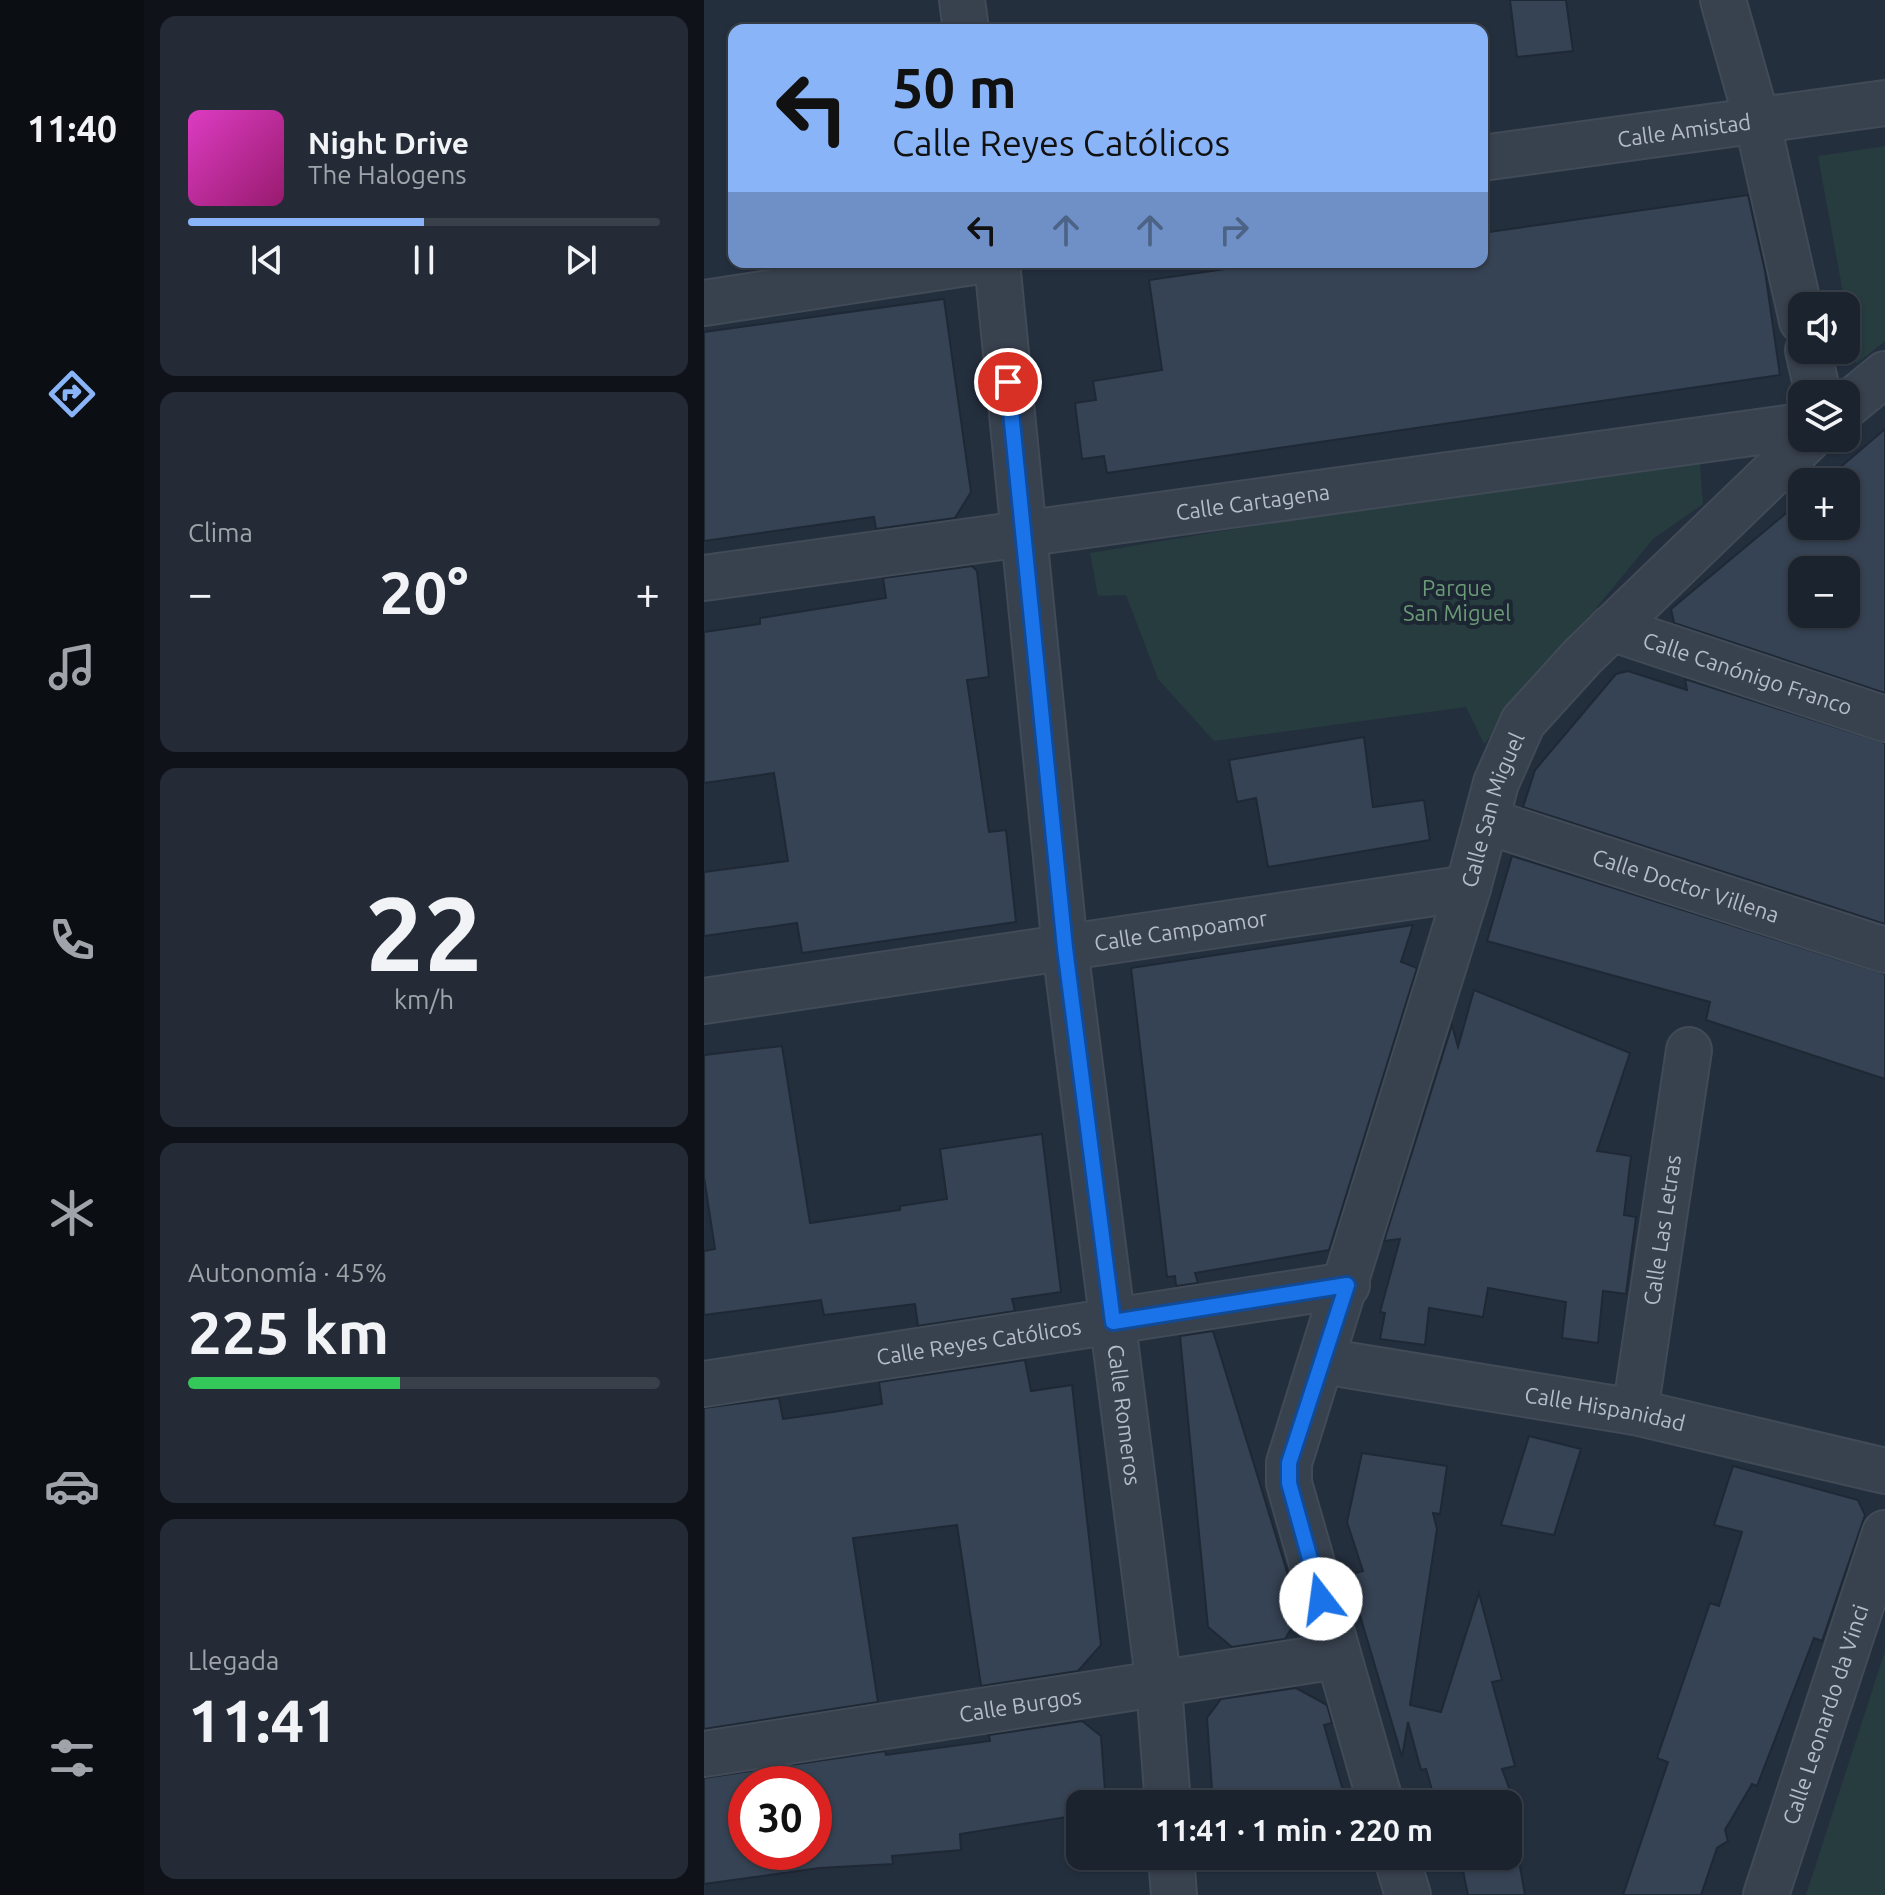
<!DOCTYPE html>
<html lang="es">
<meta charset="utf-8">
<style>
:root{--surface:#1b232e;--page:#242b36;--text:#f1f3f6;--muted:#a0a4aa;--line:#39404a;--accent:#8ab4f8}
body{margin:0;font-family:Ubuntu,sans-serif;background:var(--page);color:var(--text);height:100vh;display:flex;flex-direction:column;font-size:30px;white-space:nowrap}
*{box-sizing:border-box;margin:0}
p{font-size:26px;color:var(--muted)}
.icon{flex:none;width:44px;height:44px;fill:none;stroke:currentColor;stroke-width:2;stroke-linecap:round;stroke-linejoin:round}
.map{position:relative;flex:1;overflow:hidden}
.panel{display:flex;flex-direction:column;gap:16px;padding:16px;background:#0f1319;width:560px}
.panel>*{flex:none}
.hud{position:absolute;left:24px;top:24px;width:760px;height:244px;border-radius:16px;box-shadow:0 2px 6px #0004,0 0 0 2px var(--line);background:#8ab4f8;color:#111;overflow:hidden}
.tools{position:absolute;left:1084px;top:292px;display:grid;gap:16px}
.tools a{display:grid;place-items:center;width:72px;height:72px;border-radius:16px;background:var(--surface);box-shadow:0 2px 6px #0004,0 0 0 2px var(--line);font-size:40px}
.speed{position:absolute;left:24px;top:1766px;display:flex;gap:16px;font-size:40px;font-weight:700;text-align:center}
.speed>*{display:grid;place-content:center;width:104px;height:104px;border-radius:50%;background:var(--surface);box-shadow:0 2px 6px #0004,0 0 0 2px var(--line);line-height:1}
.speed .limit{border:12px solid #d22;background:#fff;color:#111}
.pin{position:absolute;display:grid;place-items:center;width:68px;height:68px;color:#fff;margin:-34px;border:4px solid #fff;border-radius:50%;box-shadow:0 2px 8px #0007}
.me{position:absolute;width:88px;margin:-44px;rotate:345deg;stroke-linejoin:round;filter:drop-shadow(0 0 6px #0008)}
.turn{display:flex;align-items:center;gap:28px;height:168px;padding:0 32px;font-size:36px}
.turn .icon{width:104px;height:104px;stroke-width:2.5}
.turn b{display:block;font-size:56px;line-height:68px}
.lanes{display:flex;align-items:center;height:76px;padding:0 32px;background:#0003;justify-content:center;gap:40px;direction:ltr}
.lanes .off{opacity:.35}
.big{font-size:60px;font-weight:600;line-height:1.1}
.panel .tile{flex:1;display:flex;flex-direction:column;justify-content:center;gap:12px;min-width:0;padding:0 28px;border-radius:16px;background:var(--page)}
.panel .dial{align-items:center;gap:0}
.dial b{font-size:104px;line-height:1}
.song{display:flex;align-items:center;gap:24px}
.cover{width:96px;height:96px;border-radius:12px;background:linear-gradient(135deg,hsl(310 70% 55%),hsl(320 70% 35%))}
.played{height:8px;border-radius:4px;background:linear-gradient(90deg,var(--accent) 50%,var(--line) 50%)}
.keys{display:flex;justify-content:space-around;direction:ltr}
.heat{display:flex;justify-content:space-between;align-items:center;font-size:44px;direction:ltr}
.charge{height:12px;border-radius:6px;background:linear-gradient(90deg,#34c759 45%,var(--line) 0)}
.trip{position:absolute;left:362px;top:1790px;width:456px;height:80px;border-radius:16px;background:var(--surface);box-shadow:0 2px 6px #0004,0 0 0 2px var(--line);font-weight:600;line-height:80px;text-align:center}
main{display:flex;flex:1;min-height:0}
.dock{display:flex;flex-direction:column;width:144px;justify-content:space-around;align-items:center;background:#0b0e12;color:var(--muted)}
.dock .icon{width:56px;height:56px}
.dock .current{color:var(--accent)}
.dock b{font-size:36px;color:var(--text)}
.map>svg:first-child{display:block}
.green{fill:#263c3f}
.building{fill:#364354;stroke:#1f2835;stroke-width:2;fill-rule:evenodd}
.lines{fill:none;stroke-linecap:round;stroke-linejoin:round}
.street-casing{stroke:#414a57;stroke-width:48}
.street{stroke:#38414e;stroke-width:44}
.route-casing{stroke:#114b97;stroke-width:20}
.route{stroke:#1a73e8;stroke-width:14}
.labels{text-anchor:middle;stroke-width:8;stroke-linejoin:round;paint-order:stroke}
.street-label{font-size:22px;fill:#b4bcc9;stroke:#1d2633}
.park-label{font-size:22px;fill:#6b9a76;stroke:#1d2633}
</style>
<main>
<nav class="dock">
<b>11:40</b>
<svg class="icon current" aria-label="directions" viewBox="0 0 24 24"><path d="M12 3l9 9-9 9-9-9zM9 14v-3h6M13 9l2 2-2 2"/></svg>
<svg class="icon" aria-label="music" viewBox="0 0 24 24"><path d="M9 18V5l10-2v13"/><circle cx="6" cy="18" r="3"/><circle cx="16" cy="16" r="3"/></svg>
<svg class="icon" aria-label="phone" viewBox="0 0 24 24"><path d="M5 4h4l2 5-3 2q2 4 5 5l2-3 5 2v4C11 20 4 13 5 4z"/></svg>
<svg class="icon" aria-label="climate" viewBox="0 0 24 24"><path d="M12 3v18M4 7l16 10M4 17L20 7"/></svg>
<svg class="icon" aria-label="car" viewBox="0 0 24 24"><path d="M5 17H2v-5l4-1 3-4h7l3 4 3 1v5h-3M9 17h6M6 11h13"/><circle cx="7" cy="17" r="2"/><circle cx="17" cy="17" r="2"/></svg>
<svg class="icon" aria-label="filters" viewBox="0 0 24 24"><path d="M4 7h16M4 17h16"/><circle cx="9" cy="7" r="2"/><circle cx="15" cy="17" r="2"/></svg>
</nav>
<section class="panel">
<div class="tile">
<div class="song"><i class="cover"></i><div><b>Night Drive</b><p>The Halogens</p></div></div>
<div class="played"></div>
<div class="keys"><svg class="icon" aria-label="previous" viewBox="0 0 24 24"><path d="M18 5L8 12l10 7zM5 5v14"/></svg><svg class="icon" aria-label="pause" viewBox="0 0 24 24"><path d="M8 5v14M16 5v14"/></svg><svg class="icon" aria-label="next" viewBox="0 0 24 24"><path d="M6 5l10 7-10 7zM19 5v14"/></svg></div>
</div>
<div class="tile"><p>Clima</p>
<div class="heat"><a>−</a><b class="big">20°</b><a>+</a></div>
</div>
<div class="tile dial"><b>22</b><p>km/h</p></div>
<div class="tile"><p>Autonomía · 45%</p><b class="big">225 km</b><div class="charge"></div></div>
<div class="tile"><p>Llegada</p><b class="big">11:41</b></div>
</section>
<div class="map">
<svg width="1181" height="1895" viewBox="0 0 1181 1895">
<rect width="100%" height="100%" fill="#242f3e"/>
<g class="green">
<polygon points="1181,146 1181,341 1152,364 1114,156"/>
<polygon points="995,452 999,504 949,539 780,744 762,707 510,741 454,679 422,595 394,596 386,553"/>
<polygon points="1181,1651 1181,1895 1102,1895"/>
</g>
<g class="building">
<polygon points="806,0 862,0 869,51 813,57"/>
<polygon points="1044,195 1061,271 1076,375 403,473 400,456 378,459 371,403 392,400 389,381 458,370 445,280 570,262 778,262 778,233"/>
<polygon points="240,299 267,492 251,518 172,529 170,517 0,541 0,332"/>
<path d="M1181 429V693L970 623 967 609 1098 500V526H1142V482H1119ZM1098 570H1142V614H1098Z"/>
<polygon points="268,566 273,571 285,677 263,680 285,832 302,830 312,922 98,953 93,923 0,936 0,872 84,861 70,773 0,783 0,632 56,624 56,618 182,598 179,578"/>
<polygon points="924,671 983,690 981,679 1181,743 1181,924 819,807 831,770 912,674"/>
<polygon points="660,737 669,807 720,800 726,840 564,867 552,798 533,802 525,760"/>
<polygon points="808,856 1181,974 1181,1079 1002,1020 1006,1002 783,941"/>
<polygon points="709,925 697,962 713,968 625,1250 491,1273 494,1283 472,1286 471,1276 463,1277 427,968"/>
<polygon points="770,990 926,1053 893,1151 927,1156 920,1215 932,1217 922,1294 899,1291 894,1343 858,1338 862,1302 784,1288 779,1317 725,1308 721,1345 676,1339 681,1313 676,1312 696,1239 680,1241 748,1025 754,1047"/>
<polygon points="78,1046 106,1223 196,1210 196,1206 243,1199 236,1149 338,1134 357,1292 308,1299 311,1311 214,1326 211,1304 120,1315 117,1300 0,1315 0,1251 11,1249 0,1177 0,1055"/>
<polygon points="509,1331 596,1614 581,1639 528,1647 504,1627 476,1336"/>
<polygon points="321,1360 327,1391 368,1385 397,1645 374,1671 277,1686 253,1525 149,1538 174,1702 0,1729 0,1408 75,1398 79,1419 129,1412 178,1404 175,1382"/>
<polygon points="825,1436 877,1449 850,1535 797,1525"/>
<polygon points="658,1453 743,1466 736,1514 729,1513 733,1529 706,1705 737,1712 775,1593 798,1680 788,1682 811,1766 798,1769 815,1814 807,1816 821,1895 764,1895 756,1856 804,1856 804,1804 732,1804 722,1769 717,1770 704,1722 698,1757 644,1575 659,1571 643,1522"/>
<polygon points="1029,1466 1154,1500 1161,1515 1118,1641 1110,1638 1053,1786 1048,1784 1021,1830 1024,1841 1013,1848 997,1895 919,1895 964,1762 953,1758 1006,1603 1015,1606 1038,1532 1010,1525"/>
<polygon points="592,1688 623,1705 628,1723 620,1725 643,1804 509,1804 503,1718 517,1699"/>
<path d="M378 1721 397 1736 402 1804H376V1815L256 1834 257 1850 188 1856 189 1864 115 1868 0 1884V1778L181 1751 182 1755 286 1741 285 1735ZM42 1784H110V1852H42Z"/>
<polygon points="513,1856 597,1856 514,1867"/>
</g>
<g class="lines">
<g class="street-casing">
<g id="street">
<polyline points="258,0 262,30"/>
<polyline points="1019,0 1053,120 1098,321"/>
<path id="s1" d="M778 158 1181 103"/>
<path id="s2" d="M293 262 361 948 455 1686 464 1804"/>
<polyline points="0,303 269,262"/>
<polyline points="1104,350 1114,394"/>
<polyline points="1142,406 1181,374"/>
<path id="s3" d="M0 578 1098 426"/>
<path id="s4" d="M907 628 1181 719"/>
<path id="s5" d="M782 821 1181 950"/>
<path id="s6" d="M0 1001 764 888"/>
<path id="s7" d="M619 1361 931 1412 1181 1471"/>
<path id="s8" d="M0 1384 643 1285"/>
<path id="s9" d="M931 1412 985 1050"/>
<path id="s10" d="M0 1754 633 1656"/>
<path id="s11" d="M677 1804 585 1483V1463L764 888 792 783 819 722 879 656 1105 438"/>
<polyline points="467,1856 470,1895"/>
<polyline points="692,1856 704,1895"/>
<path id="s12" d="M1062 1895 1181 1533"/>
</g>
</g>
<use href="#street" class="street"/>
</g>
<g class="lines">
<g class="route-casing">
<polyline id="route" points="304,382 361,948 409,1322 643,1285 585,1463 585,1483 617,1599"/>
</g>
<use href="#route" class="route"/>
</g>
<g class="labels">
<g class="street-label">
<text dy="8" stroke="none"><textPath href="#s1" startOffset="204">Calle Amistad</textPath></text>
<text dy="8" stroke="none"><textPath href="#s3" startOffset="554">Calle Cartagena</textPath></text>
<text dy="8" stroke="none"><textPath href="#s4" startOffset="144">Calle Canónigo Franco</textPath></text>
<text dy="8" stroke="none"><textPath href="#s11" startOffset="1038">Calle San Miguel</textPath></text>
<text dy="8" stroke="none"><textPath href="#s5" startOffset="210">Calle Doctor Villena</textPath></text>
<text dy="8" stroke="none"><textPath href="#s6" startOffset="482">Calle Campoamor</textPath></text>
<text dy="8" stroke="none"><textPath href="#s9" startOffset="184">Calle Las Letras</textPath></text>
<text dy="8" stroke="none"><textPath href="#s8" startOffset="278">Calle Reyes Católicos</textPath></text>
<text dy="8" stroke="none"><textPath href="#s7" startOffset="286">Calle Hispanidad</textPath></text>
<text dy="8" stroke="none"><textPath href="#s2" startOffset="1160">Calle Romeros</textPath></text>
<text dy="8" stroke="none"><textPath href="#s10" startOffset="320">Calle Burgos</textPath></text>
<text dy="8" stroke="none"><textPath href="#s12" startOffset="190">Calle Leonardo da Vinci</textPath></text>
</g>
<g class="park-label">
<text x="753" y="596">Parque<tspan x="753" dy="25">San Miguel</tspan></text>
</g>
</g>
</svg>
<div class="tools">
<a><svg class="icon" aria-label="sound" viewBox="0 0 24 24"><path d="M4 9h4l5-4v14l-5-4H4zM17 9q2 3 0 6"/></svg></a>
<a><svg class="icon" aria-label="layers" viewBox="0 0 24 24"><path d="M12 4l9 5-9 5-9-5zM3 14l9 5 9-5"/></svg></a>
<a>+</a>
<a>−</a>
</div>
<div class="speed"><div class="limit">30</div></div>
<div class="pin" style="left:304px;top:382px;background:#d93025"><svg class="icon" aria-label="arrive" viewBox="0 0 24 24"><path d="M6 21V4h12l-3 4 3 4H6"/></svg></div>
<svg class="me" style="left:617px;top:1599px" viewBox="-20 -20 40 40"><circle r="19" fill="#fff"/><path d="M0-13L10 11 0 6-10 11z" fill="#1a73e8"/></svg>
<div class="trip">11:41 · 1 min · 220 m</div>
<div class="hud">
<div class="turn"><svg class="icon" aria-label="left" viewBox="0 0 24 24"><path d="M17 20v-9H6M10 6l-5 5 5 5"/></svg><div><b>50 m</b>Calle Reyes Católicos</div></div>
<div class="lanes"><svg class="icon" aria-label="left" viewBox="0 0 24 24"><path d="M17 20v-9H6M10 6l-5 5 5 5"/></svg><svg class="icon off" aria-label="ahead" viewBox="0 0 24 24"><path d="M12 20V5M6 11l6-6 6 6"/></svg><svg class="icon off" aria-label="ahead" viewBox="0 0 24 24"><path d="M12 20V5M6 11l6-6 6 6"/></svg><svg class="icon off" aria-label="right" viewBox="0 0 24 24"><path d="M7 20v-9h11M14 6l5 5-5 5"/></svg></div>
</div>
</div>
</main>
